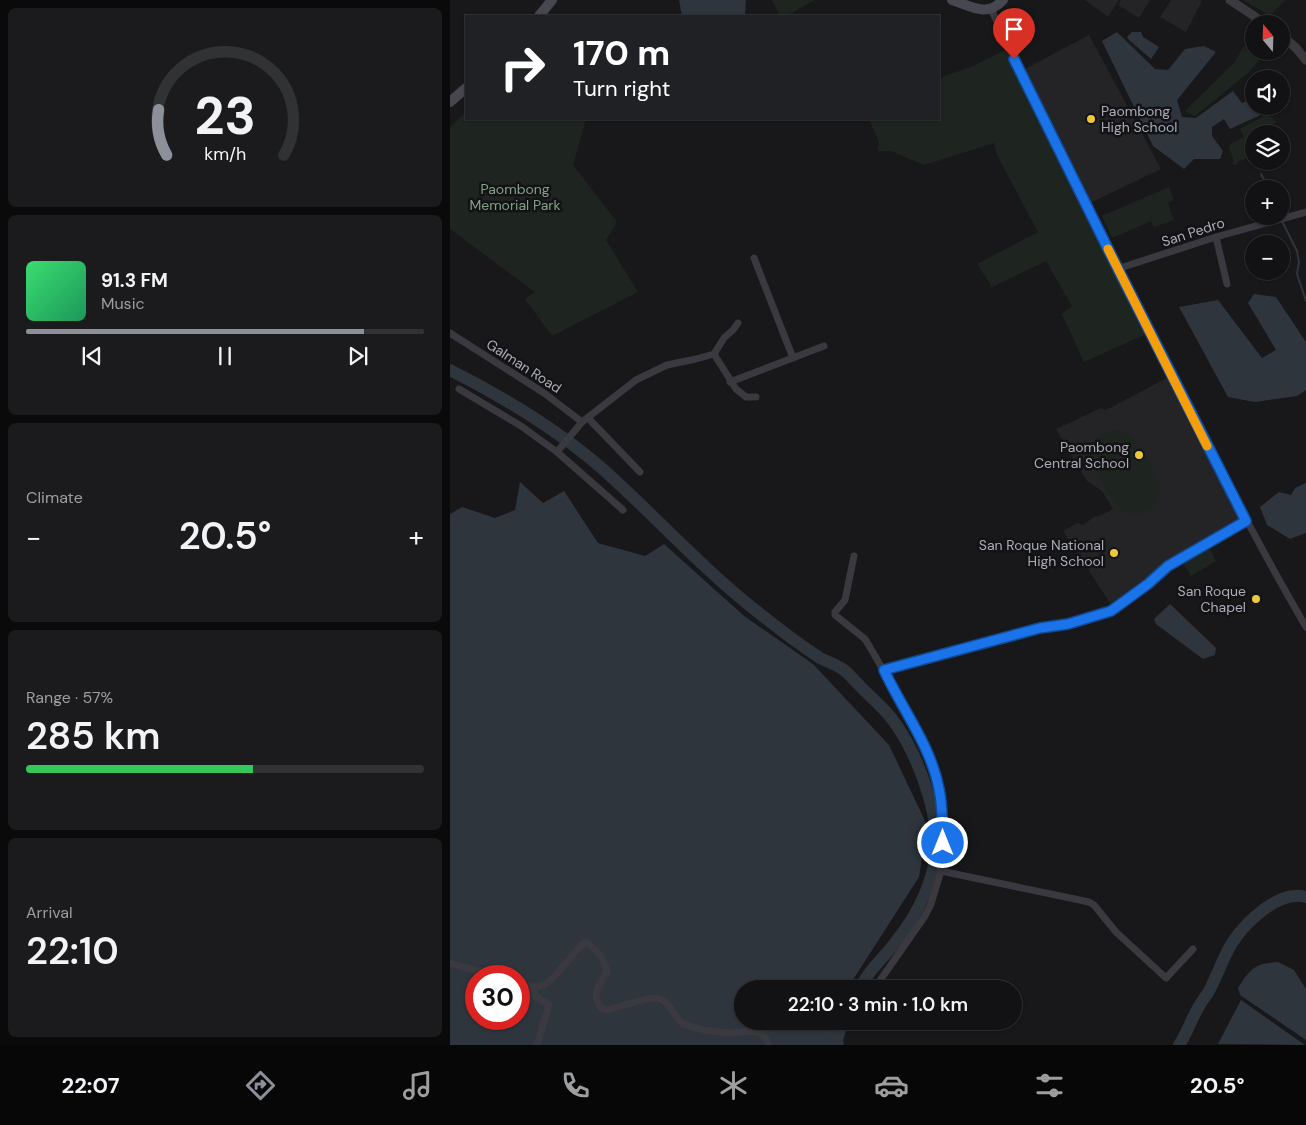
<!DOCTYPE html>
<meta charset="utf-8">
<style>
:root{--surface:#121214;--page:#1b1b1d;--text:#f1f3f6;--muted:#9c9ea0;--line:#313234;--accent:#8c9099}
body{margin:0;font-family:"DM Sans",sans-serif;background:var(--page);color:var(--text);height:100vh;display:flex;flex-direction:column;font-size:19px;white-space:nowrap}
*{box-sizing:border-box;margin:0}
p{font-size:16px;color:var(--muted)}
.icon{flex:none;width:28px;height:28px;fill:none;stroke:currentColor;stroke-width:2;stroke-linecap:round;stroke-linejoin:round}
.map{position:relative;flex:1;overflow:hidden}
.side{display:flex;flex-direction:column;gap:8px;padding:8px;background:#0a0a0b;width:450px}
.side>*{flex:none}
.top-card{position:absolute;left:15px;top:15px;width:475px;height:105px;border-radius:0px;box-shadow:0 1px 4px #0004,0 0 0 1px var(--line);background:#202124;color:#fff;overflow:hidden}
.needle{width:32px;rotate:341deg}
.fabs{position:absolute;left:795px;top:15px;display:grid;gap:10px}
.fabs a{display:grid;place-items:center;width:45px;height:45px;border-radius:50%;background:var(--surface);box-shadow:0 1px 4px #0004,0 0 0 1px var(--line);font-size:25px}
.speed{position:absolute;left:15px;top:965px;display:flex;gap:10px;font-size:25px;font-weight:700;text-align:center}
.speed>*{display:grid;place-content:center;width:65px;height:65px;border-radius:50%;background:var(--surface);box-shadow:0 1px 4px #0004,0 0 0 1px var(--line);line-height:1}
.speed .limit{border:8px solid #d22;background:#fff;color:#111}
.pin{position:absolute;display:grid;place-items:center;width:42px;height:42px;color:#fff;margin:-51px -21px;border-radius:50% 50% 50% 0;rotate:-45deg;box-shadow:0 0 5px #0007}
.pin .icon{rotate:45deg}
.me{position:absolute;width:55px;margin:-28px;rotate:0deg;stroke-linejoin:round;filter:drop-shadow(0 0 4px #0008)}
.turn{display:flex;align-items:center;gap:18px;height:105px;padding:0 25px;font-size:22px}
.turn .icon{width:65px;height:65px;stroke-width:2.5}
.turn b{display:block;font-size:35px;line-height:42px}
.big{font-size:38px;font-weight:600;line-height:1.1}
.side .card{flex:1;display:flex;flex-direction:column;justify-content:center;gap:8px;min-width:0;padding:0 18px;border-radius:8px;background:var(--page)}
.side .dial{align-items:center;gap:0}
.dial svg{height:130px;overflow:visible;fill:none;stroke:var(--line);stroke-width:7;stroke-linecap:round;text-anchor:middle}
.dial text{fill:var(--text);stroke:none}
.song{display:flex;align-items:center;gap:15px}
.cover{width:60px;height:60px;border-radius:8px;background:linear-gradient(135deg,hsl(140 70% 55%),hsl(150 70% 35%))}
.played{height:5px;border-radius:2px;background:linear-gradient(90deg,var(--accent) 85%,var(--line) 85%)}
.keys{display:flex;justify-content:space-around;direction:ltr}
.heat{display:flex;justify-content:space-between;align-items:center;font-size:28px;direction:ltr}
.charge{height:8px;border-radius:4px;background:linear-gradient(90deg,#34c759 57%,var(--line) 0)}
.trip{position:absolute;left:284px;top:980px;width:288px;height:50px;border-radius:25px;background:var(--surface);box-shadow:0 1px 4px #0004,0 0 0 1px var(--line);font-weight:600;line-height:50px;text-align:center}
.tabs{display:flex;height:80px;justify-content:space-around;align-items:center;background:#070708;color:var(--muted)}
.tabs .icon{width:35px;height:35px}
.tabs .selected{color:var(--accent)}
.tabs b{font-size:22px;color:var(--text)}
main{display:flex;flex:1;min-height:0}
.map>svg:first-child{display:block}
.built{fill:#242427}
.green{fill:#1e2520}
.water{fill:#2e353d;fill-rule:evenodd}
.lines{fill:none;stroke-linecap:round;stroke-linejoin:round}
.stream{stroke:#2e353d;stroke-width:2}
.river{stroke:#2e353d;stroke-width:12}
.minor{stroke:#39393f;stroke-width:7}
.tertiary{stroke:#39393f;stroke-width:9}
.secondary{stroke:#47484f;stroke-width:10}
.route-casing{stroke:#114b97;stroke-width:12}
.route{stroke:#1a73e8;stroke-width:9}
.slow{stroke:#f59e0b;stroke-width:9}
.poi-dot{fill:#edc73c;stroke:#131315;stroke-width:2}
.labels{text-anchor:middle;stroke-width:5;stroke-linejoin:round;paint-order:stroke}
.poi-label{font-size:14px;fill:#aaadb9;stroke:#131315;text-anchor:end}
.park-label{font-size:14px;fill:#82a388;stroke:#131315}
.street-label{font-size:14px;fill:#aaadb9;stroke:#131315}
</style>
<main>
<section class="side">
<div class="card dial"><svg viewBox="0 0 100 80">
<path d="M14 69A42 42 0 1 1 86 69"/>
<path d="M14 69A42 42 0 0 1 9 41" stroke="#8c9099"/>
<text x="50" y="56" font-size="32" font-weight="700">23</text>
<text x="50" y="72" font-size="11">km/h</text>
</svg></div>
<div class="card">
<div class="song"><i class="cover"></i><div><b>91.3 FM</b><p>Music</p></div></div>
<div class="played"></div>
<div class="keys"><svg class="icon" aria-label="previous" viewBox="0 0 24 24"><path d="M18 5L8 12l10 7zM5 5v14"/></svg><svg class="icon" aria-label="pause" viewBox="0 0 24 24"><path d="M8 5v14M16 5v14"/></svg><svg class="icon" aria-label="next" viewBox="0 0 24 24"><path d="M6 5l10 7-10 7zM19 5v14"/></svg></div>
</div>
<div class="card"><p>Climate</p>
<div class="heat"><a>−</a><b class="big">20.5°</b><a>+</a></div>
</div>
<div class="card"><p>Range · 57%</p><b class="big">285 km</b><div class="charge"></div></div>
<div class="card"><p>Arrival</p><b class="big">22:10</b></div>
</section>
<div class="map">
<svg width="856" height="1045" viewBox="0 0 856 1045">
<rect width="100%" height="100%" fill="#18181a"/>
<g class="built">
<polygon points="635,0 669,0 658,17"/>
<polygon points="671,0 700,0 689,18 668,5"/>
<polygon points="721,0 750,0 752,1 736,32 710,17"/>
<polygon points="639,35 711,169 640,203 573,70"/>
<polygon points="717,378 792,521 720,563 712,564 706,575 662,606 613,531 627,523 633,525 644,517 652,515 663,509 652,491 637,481 606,429 651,408 656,410"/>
</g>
<g class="green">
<polygon points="322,0 365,0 336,16 330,16"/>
<polygon points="793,0 835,0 820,16"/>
<polygon points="794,46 811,58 798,73 745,116 735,111 784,63"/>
<polygon points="557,49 576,93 698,333 634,362 612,314 622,306 596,261 542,287 527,264 588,232 547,155 544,143 474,165 457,158 442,151 428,151 429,142 419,119 489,119 489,78 521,67"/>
<polygon points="16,112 16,119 136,119 123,165 167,222 156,240 188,292 102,336 75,299 85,292 0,229 0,128"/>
<polygon points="816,115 823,118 826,122 818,128 818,134 804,134 804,156 789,161 786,165 782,164 784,161 779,148 780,144 794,137 790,129"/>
<polygon points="719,187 724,200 718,203 724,220 704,227 701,221 662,238 652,216"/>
<path d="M667 430C673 431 680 433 684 437 689 442 692 451 696 457 704 471 716 486 706 502 703 508 698 512 691 513 686 514 678 513 673 511 664 505 660 495 655 487 647 473 634 457 644 442 650 434 658 431 667 430Z"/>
<polygon points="759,548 766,561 741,576 733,563"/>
</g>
<g class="water">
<polygon points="229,0 296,0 295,15 232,16"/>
<polygon points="667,32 705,69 718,70 735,49 754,46 766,52 727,100 732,117 746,118 783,91 792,103 804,98 804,106 814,106 817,112 780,129 774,119 762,127 762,136 773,151 770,159 744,159 734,169 703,146 652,41"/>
<polygon points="682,32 691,32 693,37 709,47 701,59 679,40 677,37"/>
<polygon points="804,294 826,297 856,342 856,390 847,396 805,402 778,397 729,307 768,300 812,358 826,350 798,303"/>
<path d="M70 482 93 503 114 491 148 543 195 556 214 544 294 616 363 664 439 745 477 825 469 877 397 989H292V1021H385L382 1045H0V514L12 507 45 518 65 510ZM26 976H69V1019H26Z"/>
<polygon points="856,483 856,533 840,539 817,525 810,507 829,492 841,495 845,488"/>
<polygon points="720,604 766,648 765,655 753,659 706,624 704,619"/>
<path d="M828 962 844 970 856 989V1040L790 995 788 988C801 968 804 964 828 962Z"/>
<polygon points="791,1000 855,1045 768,1044"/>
</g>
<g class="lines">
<g class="stream">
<polyline points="811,174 819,189"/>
<polyline points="832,221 847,251 849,262 847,274 856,301"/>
</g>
<g class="river">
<path d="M0 370C52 396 113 433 156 472 206 517 251 567 304 609 325 626 347 643 370 658 378 662 387 665 394 670 399 674 404 680 409 685 420 697 432 706 442 719 465 749 486 804 486 841 487 879 467 916 444 944 432 960 419 969 410 989"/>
<polyline points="388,1045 387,1039 393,1021"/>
<path d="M729 1045C737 1033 741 1020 748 1008 752 1000 759 993 762 985 769 971 774 956 782 943 795 923 829 889 856 897"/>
</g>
<g class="minor">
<path d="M541 9C595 125 653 240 711 354 758 446 804 538 856 627"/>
<polyline points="766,237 777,284"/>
<polyline points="304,258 343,358"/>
<polyline points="667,269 766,237 856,212"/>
<polyline points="0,333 94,393 132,422"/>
<polyline points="264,354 274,338 283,330 288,323"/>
<polyline points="280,382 374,346"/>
<polyline points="9,389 71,426 107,452 173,510"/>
<polyline points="138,418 190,472"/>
<polyline points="107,452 132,422 186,380 217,365 246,359 264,354 286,389 296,397 306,397"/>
<polyline points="404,556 395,600 385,612 385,615 415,639 418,644 460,716 487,779 493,812 493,852 491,871 481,904 475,916 424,989"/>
<polyline points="434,670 590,628 618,624 661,611 706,578 718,566 796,521"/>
<polyline points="491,871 639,902 644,905 666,932 716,978 743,949"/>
<polyline points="0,963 46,976"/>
<path d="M69 983C73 984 79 987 84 987 103 989 120 952 136 942 148 951 153 957 157 971 150 987 140 992 151 1008L157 1010C169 1007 195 998 205 998 219 998 223 1016 232 1023 238 1027 247 1028 254 1030 263 1031 271 1033 280 1033 296 1033 312 1024 319 1045"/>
<polyline points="84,987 85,996 99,1005 87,1045"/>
</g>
<g class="tertiary">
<polyline points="780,0 816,24"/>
<polyline points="831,35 846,48 856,60"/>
</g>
<g class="secondary">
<path d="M502 0C521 6 537 18 553 0"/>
<polyline points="89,16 102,0"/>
<polyline points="0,102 16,88"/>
</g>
</g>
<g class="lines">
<g class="route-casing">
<path id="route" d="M493 843C492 825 493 807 489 789 481 746 452 709 434 670L590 628 618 624 661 611 698 584 718 566 796 521 668 269 564 59"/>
</g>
<use href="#route" class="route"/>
<polyline class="slow" points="658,249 757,446"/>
</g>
<g class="poi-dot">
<circle cx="641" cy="119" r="5"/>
<circle cx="689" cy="455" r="5"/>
<circle cx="664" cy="553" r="5"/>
<circle cx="806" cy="599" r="5"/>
</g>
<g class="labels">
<g class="poi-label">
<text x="651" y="116" text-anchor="start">Paombong<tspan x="651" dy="16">High School</tspan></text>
<text x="679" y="452">Paombong<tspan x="679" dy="16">Central School</tspan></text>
<text x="654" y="550">San Roque National<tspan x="654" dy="16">High School</tspan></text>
<text x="796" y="596">San Roque<tspan x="796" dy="16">Chapel</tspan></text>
</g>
<g class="park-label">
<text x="65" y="194">Paombong<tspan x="65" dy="16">Memorial Park</tspan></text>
</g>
<g class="street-label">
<text transform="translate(743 232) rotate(-18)" y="5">San Pedro</text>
<text transform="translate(74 366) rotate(33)" y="5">Galman Road</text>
</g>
</g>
</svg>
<div class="fabs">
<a><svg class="needle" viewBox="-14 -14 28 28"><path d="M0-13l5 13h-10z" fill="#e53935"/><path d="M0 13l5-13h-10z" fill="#9c9ea0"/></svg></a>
<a><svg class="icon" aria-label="sound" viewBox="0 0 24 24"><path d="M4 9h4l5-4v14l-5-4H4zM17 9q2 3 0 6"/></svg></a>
<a><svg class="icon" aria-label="layers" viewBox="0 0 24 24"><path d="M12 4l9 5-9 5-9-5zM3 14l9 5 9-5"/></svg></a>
<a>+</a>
<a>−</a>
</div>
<div class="speed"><div class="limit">30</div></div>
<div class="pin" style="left:564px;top:59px;background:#d93025"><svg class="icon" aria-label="arrive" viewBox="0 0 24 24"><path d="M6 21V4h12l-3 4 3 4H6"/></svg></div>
<svg class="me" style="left:493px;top:843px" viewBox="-20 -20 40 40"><circle r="17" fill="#1a73e8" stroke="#fff" stroke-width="3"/><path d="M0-11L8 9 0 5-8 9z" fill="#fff"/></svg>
<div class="trip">22:10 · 3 min · 1.0 km</div>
<div class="top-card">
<div class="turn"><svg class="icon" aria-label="right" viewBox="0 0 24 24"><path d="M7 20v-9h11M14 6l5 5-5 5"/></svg><div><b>170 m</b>Turn right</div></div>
</div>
</div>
</main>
<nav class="tabs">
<b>22:07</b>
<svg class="icon selected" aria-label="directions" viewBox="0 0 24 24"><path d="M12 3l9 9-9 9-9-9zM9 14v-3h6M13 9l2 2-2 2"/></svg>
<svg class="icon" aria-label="music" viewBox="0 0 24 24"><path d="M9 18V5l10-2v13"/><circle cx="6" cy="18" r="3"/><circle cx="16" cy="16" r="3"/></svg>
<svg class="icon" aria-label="phone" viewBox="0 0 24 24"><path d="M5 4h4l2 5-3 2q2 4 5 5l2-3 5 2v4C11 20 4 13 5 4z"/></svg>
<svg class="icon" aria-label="climate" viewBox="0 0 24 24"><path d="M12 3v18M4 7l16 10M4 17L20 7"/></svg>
<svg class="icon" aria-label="car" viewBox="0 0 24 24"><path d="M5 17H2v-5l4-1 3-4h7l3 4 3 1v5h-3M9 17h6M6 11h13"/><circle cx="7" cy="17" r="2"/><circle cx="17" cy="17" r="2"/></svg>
<svg class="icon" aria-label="filters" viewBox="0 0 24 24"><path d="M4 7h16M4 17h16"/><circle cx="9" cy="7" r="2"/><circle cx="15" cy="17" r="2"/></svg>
<b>20.5°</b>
</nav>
